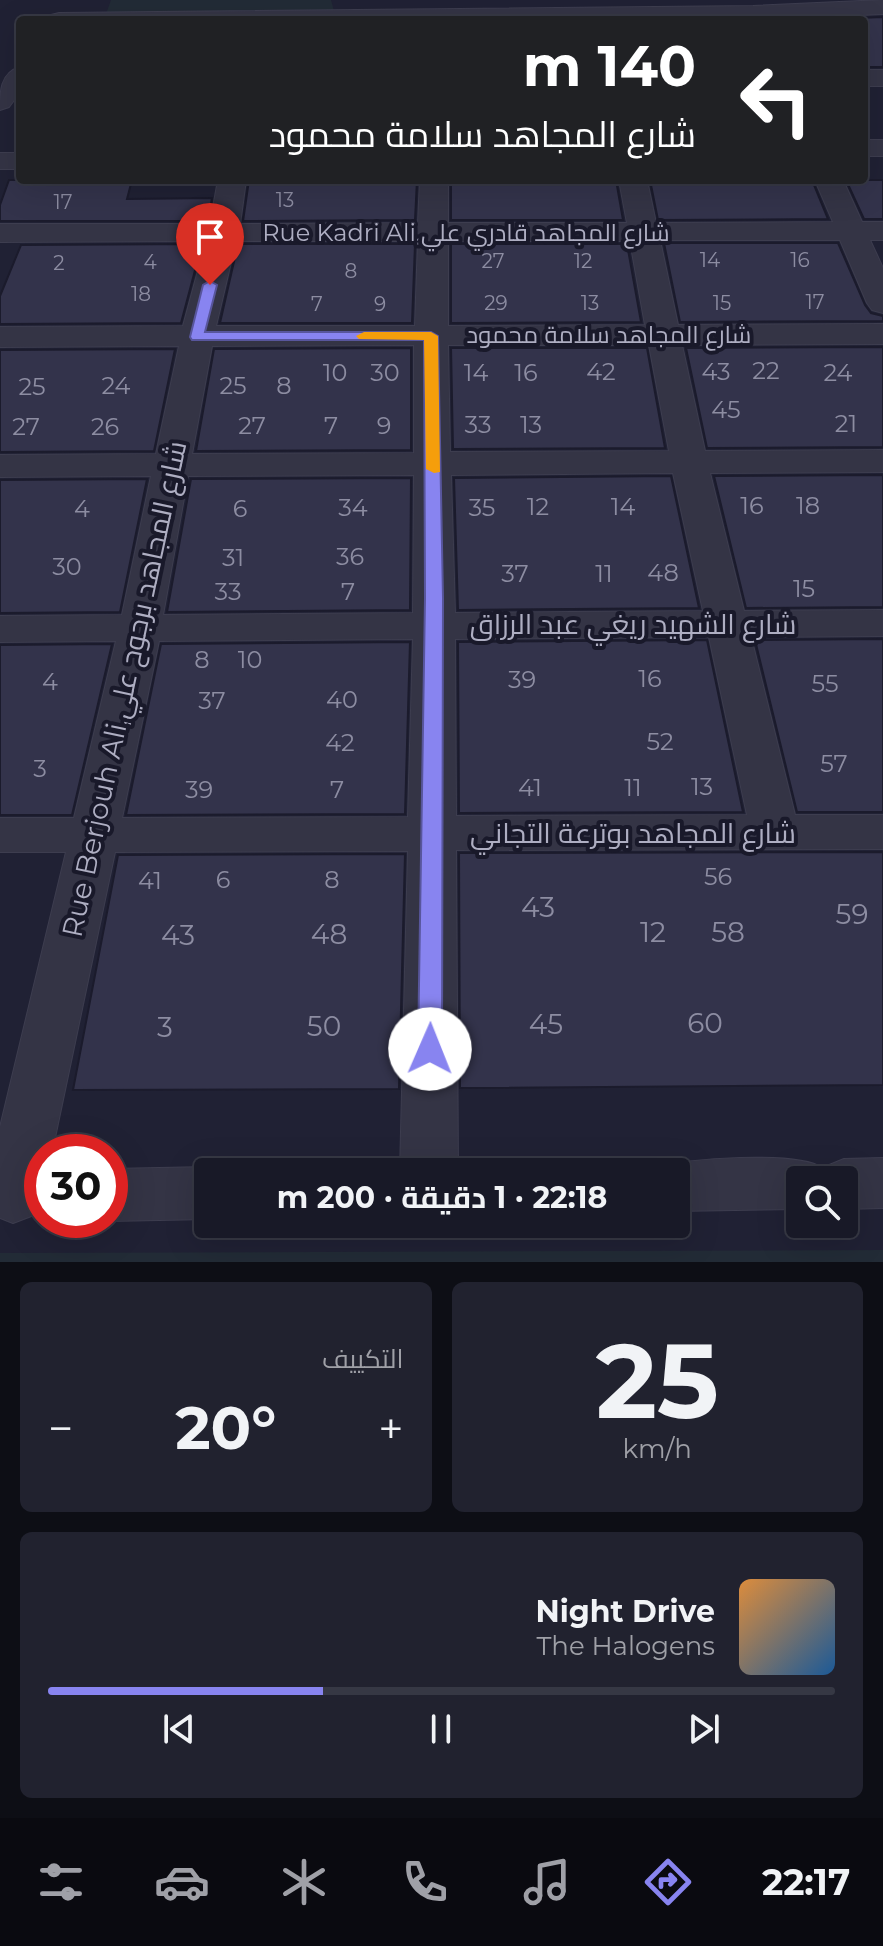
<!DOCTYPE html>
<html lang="ar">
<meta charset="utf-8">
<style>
:root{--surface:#181927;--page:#21222f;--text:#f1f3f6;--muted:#9fa0a7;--line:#363844;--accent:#8884f0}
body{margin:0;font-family:Montserrat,Cairo,sans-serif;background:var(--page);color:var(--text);direction:rtl;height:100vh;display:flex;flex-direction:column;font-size:30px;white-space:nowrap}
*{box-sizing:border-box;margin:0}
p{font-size:26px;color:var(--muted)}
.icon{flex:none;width:44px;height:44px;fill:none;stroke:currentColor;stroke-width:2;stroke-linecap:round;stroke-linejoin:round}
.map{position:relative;height:1262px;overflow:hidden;direction:ltr}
.drawer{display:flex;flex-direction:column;gap:20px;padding:20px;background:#0d0e15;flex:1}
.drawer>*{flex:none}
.banner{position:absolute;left:16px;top:16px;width:852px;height:168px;border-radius:8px;box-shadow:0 8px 32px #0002,0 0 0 2px var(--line);direction:rtl;background:#202124;color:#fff;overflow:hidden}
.tools{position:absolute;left:786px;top:1166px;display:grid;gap:16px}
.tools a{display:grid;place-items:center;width:72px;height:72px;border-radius:8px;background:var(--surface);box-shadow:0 8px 32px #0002,0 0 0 2px var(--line);font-size:40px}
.speed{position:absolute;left:24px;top:1134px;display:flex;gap:16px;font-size:40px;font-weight:700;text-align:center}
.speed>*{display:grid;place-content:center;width:104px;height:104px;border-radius:50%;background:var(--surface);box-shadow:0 8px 32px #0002,0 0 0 2px var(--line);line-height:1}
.speed .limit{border:12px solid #d22;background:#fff;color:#111}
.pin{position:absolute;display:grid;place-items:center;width:68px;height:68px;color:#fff;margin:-82px -34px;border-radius:50% 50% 50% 0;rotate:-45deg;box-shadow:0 0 8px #0007}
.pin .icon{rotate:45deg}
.me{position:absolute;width:88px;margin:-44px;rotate:1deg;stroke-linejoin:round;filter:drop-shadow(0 0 6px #0008)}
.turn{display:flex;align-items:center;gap:28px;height:168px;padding:0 40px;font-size:36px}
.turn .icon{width:104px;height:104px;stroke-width:2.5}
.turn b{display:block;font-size:56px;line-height:68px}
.big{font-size:60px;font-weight:700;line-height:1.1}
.drawer .widget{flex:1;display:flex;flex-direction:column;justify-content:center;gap:12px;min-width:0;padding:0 28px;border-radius:12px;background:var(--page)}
.drawer .dial{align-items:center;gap:0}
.dial b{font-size:104px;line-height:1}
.song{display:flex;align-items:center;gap:24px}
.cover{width:96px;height:96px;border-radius:12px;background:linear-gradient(135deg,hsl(30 70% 55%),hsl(210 70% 35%))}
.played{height:8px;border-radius:4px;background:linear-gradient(90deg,var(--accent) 35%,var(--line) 35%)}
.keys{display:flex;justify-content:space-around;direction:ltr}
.heat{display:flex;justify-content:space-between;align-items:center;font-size:44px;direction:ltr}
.drawer .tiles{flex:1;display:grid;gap:20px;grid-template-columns:1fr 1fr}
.widget:last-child{grid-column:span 2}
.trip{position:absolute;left:194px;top:1158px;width:496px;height:80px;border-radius:8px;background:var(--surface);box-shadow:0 8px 32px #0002,0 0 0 2px var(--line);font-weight:700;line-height:80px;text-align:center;direction:rtl}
.tabs{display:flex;height:128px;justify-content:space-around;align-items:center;background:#0a0a10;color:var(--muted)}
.tabs .icon{width:56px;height:56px}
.tabs .active{color:var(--accent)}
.tabs b{font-size:36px;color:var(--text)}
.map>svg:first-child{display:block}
.green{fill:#222b36}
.building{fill:#33334b;stroke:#1b1b2c;stroke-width:2}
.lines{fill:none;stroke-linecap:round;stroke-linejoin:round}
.minor-casing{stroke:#3d3d4f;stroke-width:2}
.minor{fill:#343445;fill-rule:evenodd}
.route{fill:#8884f0;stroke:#58569c;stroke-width:2}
.slow{fill:#f59e0b}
.labels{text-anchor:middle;stroke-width:8;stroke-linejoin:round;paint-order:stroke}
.far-number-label{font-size:20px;fill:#8d8da2}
.far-street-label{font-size:24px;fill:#aeaec2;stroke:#19192a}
.number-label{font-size:24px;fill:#8d8da2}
.street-label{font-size:28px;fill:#aeaec2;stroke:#19192a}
.near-number-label{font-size:28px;fill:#8d8da2}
</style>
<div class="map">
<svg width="883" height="1262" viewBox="0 0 883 1262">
<rect width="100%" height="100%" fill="#202134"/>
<g class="green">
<polygon points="111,0 331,0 334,11 106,14"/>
<polygon points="883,1250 883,1262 0,1262 0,1253"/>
</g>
<g class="building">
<polygon points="883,17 883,67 864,67 864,20 834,19"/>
<polygon points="9,180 132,180 127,199 212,198 208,221 0,221 0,205"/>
<polygon points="249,180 417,180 415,220 243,221"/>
<polygon points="451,180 616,180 623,220 451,220"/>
<polygon points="650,180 812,180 828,219 658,220"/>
<polygon points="846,180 883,180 883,219 864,219"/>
<polygon points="664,243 838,243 865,305 871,313 883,316 883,321 680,322"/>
<polygon points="202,244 181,323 0,324 0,296 21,245"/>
<polygon points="238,244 415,244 412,323 220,323"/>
<polygon points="451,244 627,244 641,322 451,323"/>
<polygon points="883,347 883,447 707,448 686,348"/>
<polygon points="411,348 411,450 196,451 214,349"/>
<polygon points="451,348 647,348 665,448 453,449"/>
<polygon points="175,349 154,451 0,452 0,350"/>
<polygon points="883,475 883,607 746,608 714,476"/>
<polygon points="671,476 699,608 458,610 454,478"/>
<polygon points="411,478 410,610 167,612 191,479"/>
<polygon points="147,479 120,612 0,613 0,480"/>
<polygon points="883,639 883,812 797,812 755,640"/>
<polygon points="707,640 743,812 459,813 458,642"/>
<polygon points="410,642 405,814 126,815 161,644"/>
<polygon points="112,644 72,815 0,815 0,645"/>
<polygon points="883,852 883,1085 460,1088 459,853"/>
<polygon points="405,854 399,1089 73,1090 118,855"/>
</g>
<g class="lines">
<g class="minor-casing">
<g id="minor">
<polygon points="883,0 883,14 747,20 47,20 51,15 59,13 753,6"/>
<path d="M20 67V92L9 107 0 110C0 92 0 73 20 67Z"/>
<rect x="864" y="70" width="19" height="16"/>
<rect x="864" y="140" width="19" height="16"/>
<rect x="0" y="153" width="20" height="16"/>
<path d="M218 180H246L240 224 418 223 420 180H448V223H627L619 180H647L656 223 833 222 815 180H843L862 222H883V240H870L883 268V313L872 310 867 303 840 240H660L678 325 883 324V344L682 345 705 451 883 450V472L710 473 744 611 883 610V636L751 637 795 815H883V849L456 850 458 1172H400L408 851 115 852 52 1152H42V1198L34 1215 13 1223 0 1218V1127L66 852H0V818H74L116 641 0 642V616L122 615 151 476 0 477V455L156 454 179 346 0 347V327L183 326 206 241 0 242V224H210ZM236 241H418L415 326H216ZM448 241H630L645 325 448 326ZM414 345V453L192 454 212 346ZM448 345H649L669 451 450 452ZM673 473 703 611 455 613 451 475ZM414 475 413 613 163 615 188 476ZM709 637 747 815 456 816 455 639ZM413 639 408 817 122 818 159 641Z"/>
<path d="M883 1158V1208L844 1209V1180H800V1209L676 1211V1172H653L655 1168C683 1158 800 1151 822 1168L844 1159Z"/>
<polygon points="208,1167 221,1172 208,1172 208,1219 110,1221 108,1220 110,1169"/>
</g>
</g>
<use href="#minor" class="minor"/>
</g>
<polygon class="route" points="210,281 217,285 205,332 431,332 438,336 443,598 442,1049 438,1056 430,1059 421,1056 418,1049 425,598 424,340 192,340 190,337 203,285"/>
<polygon class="slow" points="364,332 431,332 438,336 440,472 434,473 426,469 424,340 359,339 356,336"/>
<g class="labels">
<g class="far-number-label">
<text x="285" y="207">13</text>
<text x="63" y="209">17</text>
<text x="710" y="267">14</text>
<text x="800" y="267">16</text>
<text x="493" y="268">27</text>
<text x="583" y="268">12</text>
<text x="150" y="269">4</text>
<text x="59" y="270">2</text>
<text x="351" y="278">8</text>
<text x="141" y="301">18</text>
<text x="815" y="309">17</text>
<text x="496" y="310">29</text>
<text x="590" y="310">13</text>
<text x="722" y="310">15</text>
<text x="317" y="311">7</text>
<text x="380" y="311">9</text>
</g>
<g class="far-street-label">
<text x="466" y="241">Rue Kadri Ali,شارع المجاهد قادري علي</text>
<text x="609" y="343">شارع المجاهد سلامة محمود</text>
</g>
<g class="number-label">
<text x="766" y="379">22</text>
<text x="601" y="380">42</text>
<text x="716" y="380">43</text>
<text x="335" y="381">10</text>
<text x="385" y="381">30</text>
<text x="476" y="381">14</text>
<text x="526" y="381">16</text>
<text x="838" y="381">24</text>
<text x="116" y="394">24</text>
<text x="233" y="394">25</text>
<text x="284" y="394">8</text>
<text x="32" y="395">25</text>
<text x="726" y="418">45</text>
<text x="846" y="432">21</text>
<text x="478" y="433">33</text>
<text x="531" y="433">13</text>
<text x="252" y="434">27</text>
<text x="331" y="434">7</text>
<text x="384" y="434">9</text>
<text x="26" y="435">27</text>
<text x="105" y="435">26</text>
<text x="752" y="514">16</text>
<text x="808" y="514">18</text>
<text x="538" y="515">12</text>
<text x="623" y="515">14</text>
<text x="353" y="516">34</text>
<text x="482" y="516">35</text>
<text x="82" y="517">4</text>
<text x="240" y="517">6</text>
<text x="350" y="565">36</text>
<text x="233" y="566">31</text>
<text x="67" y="575">30</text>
<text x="663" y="581">48</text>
<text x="515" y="582">37</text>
<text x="604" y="582">11</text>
<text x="804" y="597">15</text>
<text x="228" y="600">33</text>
<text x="348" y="600">7</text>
<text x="202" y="668">8</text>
<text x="250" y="668">10</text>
<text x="650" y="687">16</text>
<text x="522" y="688">39</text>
<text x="50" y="690">4</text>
<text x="825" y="692">55</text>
<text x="342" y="708">40</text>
<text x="212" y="709">37</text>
<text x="660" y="750">52</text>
<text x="340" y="751">42</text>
<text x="834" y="772">57</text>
<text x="40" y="777">3</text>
<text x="702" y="795">13</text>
<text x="530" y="796">41</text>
<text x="633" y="796">11</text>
<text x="199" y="798">39</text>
<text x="337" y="798">7</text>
<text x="718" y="885">56</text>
<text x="223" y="888">6</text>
<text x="332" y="888">8</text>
<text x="150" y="889">41</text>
</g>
<g class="street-label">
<text x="633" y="634">شارع الشهيد ريغي عبد الرزاق</text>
<text transform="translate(124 689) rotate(-78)" y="10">Rue Berjouh Ali,شارع المجاهد برجوح علي</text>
<text x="633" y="843">شارع المجاهد بوترعة التجاني</text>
</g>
<g class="near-number-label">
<text x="538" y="917">43</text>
<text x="852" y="924">59</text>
<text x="653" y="942">12</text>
<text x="728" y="942">58</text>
<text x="329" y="944">48</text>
<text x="178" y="945">43</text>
<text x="705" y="1033">60</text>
<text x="546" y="1034">45</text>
<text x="324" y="1036">50</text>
<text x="165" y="1037">3</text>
</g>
</g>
</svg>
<div class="tools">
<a><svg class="icon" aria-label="search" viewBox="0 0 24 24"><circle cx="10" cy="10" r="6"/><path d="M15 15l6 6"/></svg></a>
</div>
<div class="speed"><div class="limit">30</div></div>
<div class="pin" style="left:210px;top:285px;background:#d93025"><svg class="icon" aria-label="arrive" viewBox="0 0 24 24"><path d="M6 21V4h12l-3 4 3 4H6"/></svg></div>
<svg class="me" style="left:430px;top:1049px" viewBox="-20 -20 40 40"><circle r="19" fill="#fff"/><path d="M0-13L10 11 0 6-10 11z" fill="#8884f0"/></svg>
<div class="trip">22:18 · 1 دقيقة · 200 m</div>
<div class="banner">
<div class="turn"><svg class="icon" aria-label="left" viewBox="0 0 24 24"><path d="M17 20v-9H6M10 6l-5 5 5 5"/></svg><div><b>140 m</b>شارع المجاهد سلامة محمود</div></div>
</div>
</div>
<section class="drawer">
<div class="tiles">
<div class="widget dial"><b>25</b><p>km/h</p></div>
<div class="widget"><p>التكييف</p>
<div class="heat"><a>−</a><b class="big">20°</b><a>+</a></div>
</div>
<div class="widget">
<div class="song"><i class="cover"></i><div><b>Night Drive</b><p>The Halogens</p></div></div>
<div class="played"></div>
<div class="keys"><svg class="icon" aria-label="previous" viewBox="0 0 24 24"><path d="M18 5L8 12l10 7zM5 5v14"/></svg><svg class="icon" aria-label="pause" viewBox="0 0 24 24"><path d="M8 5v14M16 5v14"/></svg><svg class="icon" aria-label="next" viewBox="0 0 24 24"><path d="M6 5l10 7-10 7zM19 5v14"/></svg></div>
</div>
</div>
</section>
<nav class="tabs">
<b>22:17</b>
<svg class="icon active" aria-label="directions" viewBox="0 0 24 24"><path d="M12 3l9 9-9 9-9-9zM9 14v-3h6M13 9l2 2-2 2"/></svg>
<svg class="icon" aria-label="music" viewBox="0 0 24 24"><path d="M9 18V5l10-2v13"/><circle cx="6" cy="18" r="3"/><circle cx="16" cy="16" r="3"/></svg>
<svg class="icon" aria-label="phone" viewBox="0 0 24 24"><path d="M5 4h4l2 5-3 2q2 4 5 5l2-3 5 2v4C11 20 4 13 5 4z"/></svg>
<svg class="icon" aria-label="climate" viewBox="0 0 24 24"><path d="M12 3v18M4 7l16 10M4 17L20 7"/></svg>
<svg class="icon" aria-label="car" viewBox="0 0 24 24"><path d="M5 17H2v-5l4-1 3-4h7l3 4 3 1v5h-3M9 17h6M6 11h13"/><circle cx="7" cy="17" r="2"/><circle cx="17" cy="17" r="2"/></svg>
<svg class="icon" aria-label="filters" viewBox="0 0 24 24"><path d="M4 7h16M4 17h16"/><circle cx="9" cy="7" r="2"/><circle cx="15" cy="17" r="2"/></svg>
</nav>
